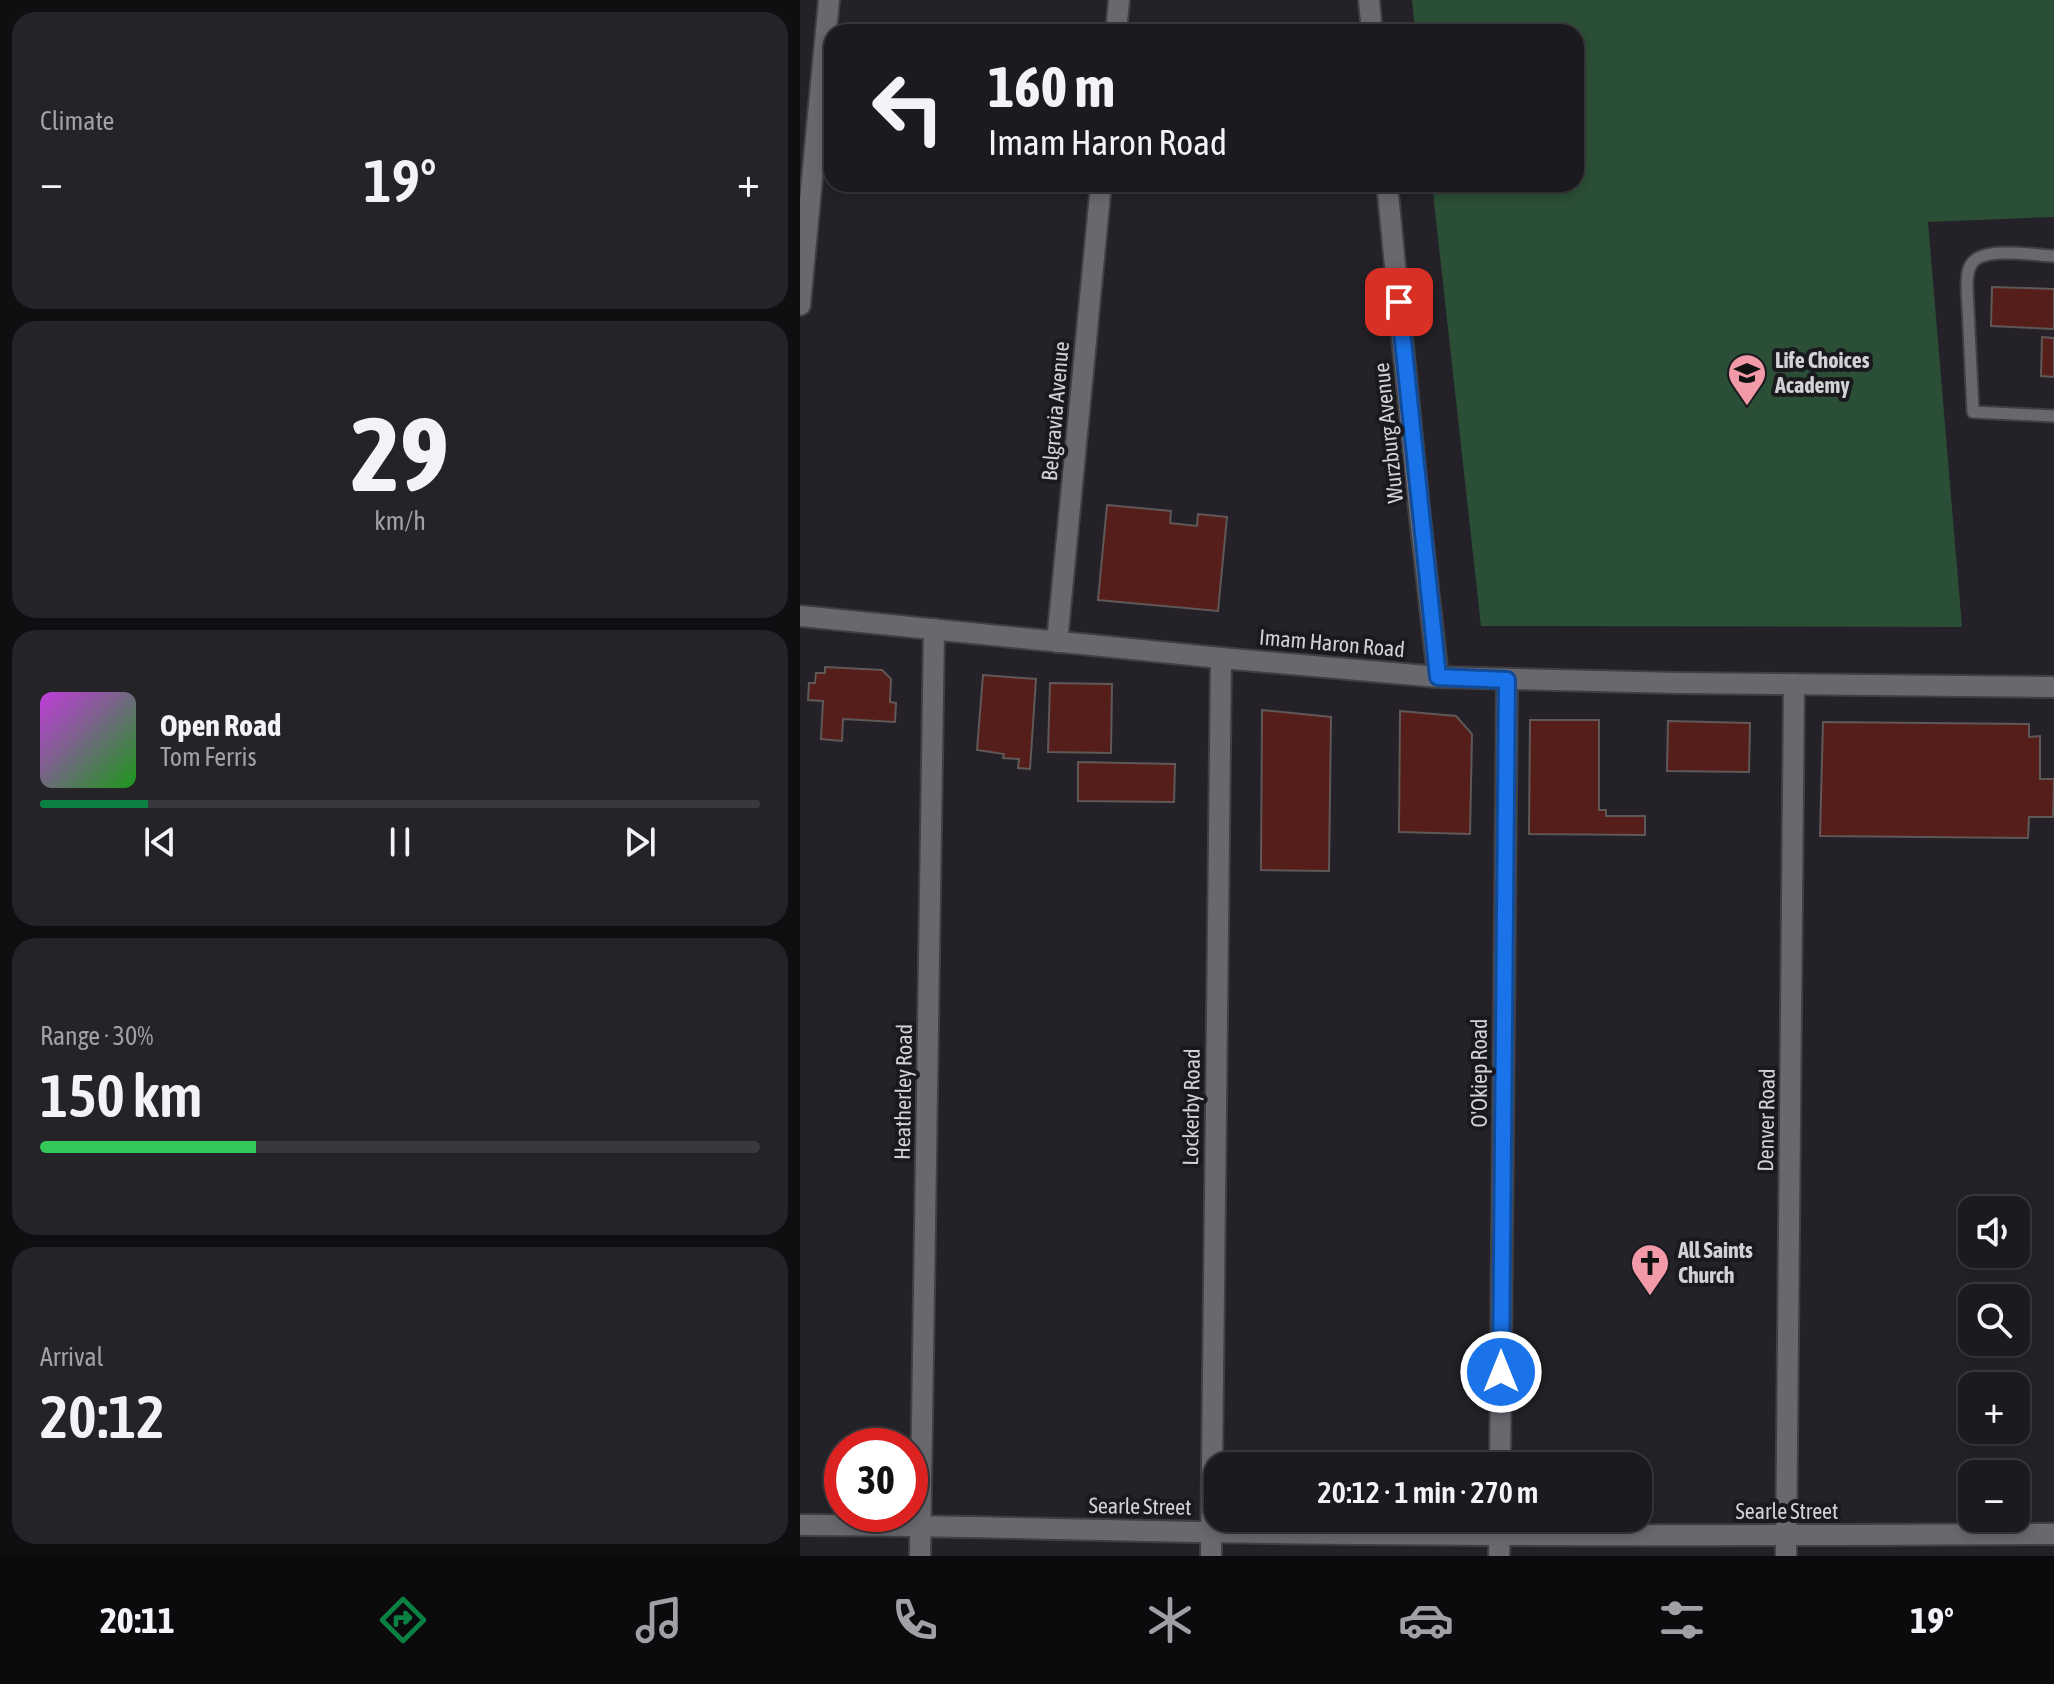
<!DOCTYPE html>
<meta charset="utf-8">
<style>
:root{--surface:#1b1a1e;--page:#242327;--text:#f1f3f6;--muted:#a0a1a4;--line:#39383c;--accent:#0b8043}
body{margin:0;font-family:"Asap Condensed",sans-serif;background:var(--page);color:var(--text);height:100vh;display:flex;flex-direction:column;font-size:30px;white-space:nowrap}
*{box-sizing:border-box;margin:0}
p{font-size:26px;color:var(--muted)}
.icon{flex:none;width:44px;height:44px;fill:none;stroke:currentColor;stroke-width:2;stroke-linecap:round;stroke-linejoin:round}
.map{position:relative;flex:1;overflow:hidden}
.drawer{display:flex;flex-direction:column;gap:12px;padding:12px;background:#0f0e10;width:800px}
.drawer>*{flex:none}
.top-card{position:absolute;left:24px;top:24px;width:760px;height:168px;border-radius:24px;box-shadow:0 4px 12px #0003,0 0 0 2px var(--line);background:#1b1a1e;color:var(--text);overflow:hidden}
.controls{position:absolute;left:1158px;top:1196px;display:grid;gap:16px}
.controls a{display:grid;place-items:center;width:72px;height:72px;border-radius:16px;background:var(--surface);box-shadow:0 4px 12px #0003,0 0 0 2px var(--line);font-size:40px}
.speed{position:absolute;left:24px;top:1428px;display:flex;gap:16px;font-size:40px;font-weight:700;text-align:center}
.speed>*{display:grid;place-content:center;width:104px;height:104px;border-radius:50%;background:var(--surface);box-shadow:0 4px 12px #0003,0 0 0 2px var(--line);line-height:1}
.speed .limit{border:12px solid #d22;background:#fff;color:#111}
.pin{position:absolute;display:grid;place-items:center;width:68px;height:68px;color:#fff;margin:-34px;border-radius:16px;box-shadow:0 4px 12px #0006}
.me{position:absolute;width:88px;margin:-44px;rotate:0deg;stroke-linejoin:round;filter:drop-shadow(0 0 6px #0008)}
.turn{display:flex;align-items:center;gap:28px;height:168px;padding:0 32px;font-size:36px}
.turn .icon{width:104px;height:104px;stroke-width:2.5}
.turn b{display:block;font-size:56px;line-height:68px}
.big{font-size:60px;font-weight:600;line-height:1.1}
.drawer .widget{flex:1;display:flex;flex-direction:column;justify-content:center;gap:12px;min-width:0;padding:0 28px;border-radius:24px;background:var(--page)}
.drawer .dial{align-items:center;gap:0}
.dial b{font-size:104px;line-height:1}
.song{display:flex;align-items:center;gap:24px}
.cover{width:96px;height:96px;border-radius:12px;background:linear-gradient(135deg,hsl(290 70% 55%),hsl(120 70% 35%))}
.played{height:8px;border-radius:4px;background:linear-gradient(90deg,var(--accent) 15%,var(--line) 15%)}
.keys{display:flex;justify-content:space-around;direction:ltr}
.heat{display:flex;justify-content:space-between;align-items:center;font-size:44px;direction:ltr}
.charge{height:12px;border-radius:6px;background:linear-gradient(90deg,#34c759 30%,var(--line) 0)}
.trip{position:absolute;left:404px;top:1452px;width:448px;height:80px;border-radius:24px;background:var(--surface);box-shadow:0 4px 12px #0003,0 0 0 2px var(--line);font-weight:600;line-height:80px;text-align:center}
.tab-bar{display:flex;height:128px;justify-content:space-around;align-items:center;background:#0b0a0c;color:var(--muted)}
.tab-bar .icon{width:56px;height:56px}
.tab-bar .on{color:var(--accent)}
.tab-bar b{font-size:36px;color:var(--text)}
main{display:flex;flex:1;min-height:0}
.map>svg:first-child{display:block}
.green{fill:#2b4e36}
.building{fill:#561e1b;stroke:#5f5857;stroke-width:2}
.lines{fill:none;stroke-linecap:round;stroke-linejoin:round}
.service-casing{stroke:#403f43;stroke-width:15}
.minor-casing{stroke:#403f43;stroke-width:24}
.tertiary-casing{stroke:#403f43;stroke-width:24}
.service{stroke:#6a686f;stroke-width:11}
.minor{stroke:#6a686f;stroke-width:20}
.tertiary{stroke:#6a686f;stroke-width:20}
.route-casing{stroke:#114b97;stroke-width:20}
.route{stroke:#1a73e8;stroke-width:14}
.labels{text-anchor:middle;stroke-width:8;stroke-linejoin:round;paint-order:stroke}
.poi-label{font-size:22px;font-weight:bold;fill:#d2d1d4;stroke:#1a191e;text-anchor:start}
.street-label{font-size:22px;fill:#d2d1d4;stroke:#1a191e}
</style>
<main>
<section class="drawer">
<div class="widget"><p>Climate</p>
<div class="heat"><a>−</a><b class="big">19°</b><a>+</a></div>
</div>
<div class="widget dial"><b>29</b><p>km/h</p></div>
<div class="widget">
<div class="song"><i class="cover"></i><div><b>Open Road</b><p>Tom Ferris</p></div></div>
<div class="played"></div>
<div class="keys"><svg class="icon" aria-label="previous" viewBox="0 0 24 24"><path d="M18 5L8 12l10 7zM5 5v14"/></svg><svg class="icon" aria-label="pause" viewBox="0 0 24 24"><path d="M8 5v14M16 5v14"/></svg><svg class="icon" aria-label="next" viewBox="0 0 24 24"><path d="M6 5l10 7-10 7zM19 5v14"/></svg></div>
</div>
<div class="widget"><p>Range · 30%</p><b class="big">150 km</b><div class="charge"></div></div>
<div class="widget"><p>Arrival</p><b class="big">20:12</b></div>
</section>
<div class="map">
<svg width="1254" height="1556" viewBox="0 0 1254 1556">
<rect width="100%" height="100%" fill="#242228"/>
<polygon class="green" points="612,0 1254,0 1254,217 1128,222 1162,627 681,626 632,184 776,184 776,32 615,32"/>
<g class="building">
<polygon points="1192,287 1254,289 1254,329 1191,326"/>
<polygon points="1242,337 1254,338 1254,377 1241,376"/>
<polygon points="307,505 371,511 370,523 397,526 398,514 427,517 418,611 298,600"/>
<polygon points="25,667 82,670 91,679 90,702 96,703 95,722 43,719 42,741 21,739 23,701 8,700 9,683 15,683 16,673 25,673"/>
<polygon points="183,675 236,679 230,769 218,768 219,759 203,758 204,754 177,750"/>
<polygon points="250,683 312,684 311,753 248,752"/>
<polygon points="462,710 531,717 529,871 461,870"/>
<polygon points="600,711 656,716 672,734 670,834 599,832"/>
<polygon points="730,720 799,720 799,810 806,810 806,816 845,816 845,835 729,834"/>
<polygon points="868,721 950,723 949,772 867,771"/>
<polygon points="1023,722 1229,724 1229,737 1240,736 1240,779 1254,779 1253,817 1229,817 1228,838 1020,836"/>
<polygon points="278,762 375,764 374,802 278,801"/>
</g>
<g class="lines">
<g class="service-casing">
<path id="service" d="M1254 256C1234 255 1186 247 1173 262 1167 268 1167 279 1167 287L1173 412 1254 416"/>
</g>
<g class="minor-casing">
<g id="minor">
<polyline points="569,0 572,32"/>
<polyline points="316,32 319,0"/>
<polyline points="587,184 619,508 638,677"/>
<polyline points="0,305 29,0"/>
<polyline points="257,642 301,184"/>
<polyline points="700,1466 707,680"/>
<path d="M0 1525C137 1525 273 1530 410 1532 691 1537 973 1535 1254 1534"/>
<polyline points="120,1556 134,629"/>
<polyline points="411,1556 421,658"/>
<polyline points="699,1556 700,1518"/>
<polyline points="986,1556 994,684"/>
</g>
</g>
<g class="tertiary-casing">
<polyline id="tertiary" points="0,616 421,658 638,677 879,683 1254,687"/>
</g>
<use href="#service" class="service"/>
<use href="#minor" class="minor"/>
<use href="#tertiary" class="tertiary"/>
</g>
<g class="lines">
<g class="route-casing">
<polyline id="route" points="599,302 638,677 707,680 701,1372"/>
</g>
<use href="#route" class="route"/>
</g>
<defs>
<g id="university-pin" transform="scale(2)"><path d="M0 17L-7.5 6A9.5 9.5 0 1 1 7.5 6Z" fill="#f39aa9" stroke="#1a191e"/><path d="M0-5L7-2L0 1L-7-2ZM-4 1L0 2.5L4 1V4Q0 6-4 4Z" fill="#111"/></g>
<g id="church-pin" transform="scale(2)"><path d="M0 17L-7.5 6A9.5 9.5 0 1 1 7.5 6Z" fill="#f39aa9" stroke="#1a191e"/><path d="M-1.2-6h2.4v3.5h3.3v2.4h-3.3V6h-2.4V-.1h-3.3v-2.4h3.3Z" fill="#111"/></g>
</defs>
<g fill-rule="evenodd">
<use href="#university-pin" x="947" y="373"/>
<use href="#church-pin" x="850" y="1263"/>
</g>
<g class="labels">
<g class="poi-label">
<text x="975" y="368">Life Choices<tspan x="975" dy="25">Academy</tspan></text>
<text x="878" y="1258">All Saints<tspan x="878" dy="25">Church</tspan></text>
</g>
<g class="street-label">
<text transform="translate(255 411) rotate(-85)" y="8">Belgravia Avenue</text>
<text transform="translate(588 433) rotate(-96)" y="8">Wurzburg Avenue</text>
<text transform="translate(532 643) rotate(5)" y="8">Imam Haron Road</text>
<text transform="translate(679 1073) rotate(-90)" y="8">O'Okiep Road</text>
<text transform="translate(103 1092) rotate(-89)" y="8">Heatherley Road</text>
<text transform="translate(391 1107) rotate(-89)" y="8">Lockerby Road</text>
<text transform="translate(966 1120) rotate(-89)" y="8">Denver Road</text>
<text transform="translate(340 1506) rotate(1)" y="8">Searle Street</text>
<text x="987" y="1519">Searle Street</text>
</g>
</g>
</svg>
<div class="controls">
<a><svg class="icon" aria-label="sound" viewBox="0 0 24 24"><path d="M4 9h4l5-4v14l-5-4H4zM17 9q2 3 0 6"/></svg></a>
<a><svg class="icon" aria-label="search" viewBox="0 0 24 24"><circle cx="10" cy="10" r="6"/><path d="M15 15l6 6"/></svg></a>
<a>+</a>
<a>−</a>
</div>
<div class="speed"><div class="limit">30</div></div>
<div class="pin" style="left:599px;top:302px;background:#d93025"><svg class="icon" aria-label="arrive" viewBox="0 0 24 24"><path d="M6 21V4h12l-3 4 3 4H6"/></svg></div>
<svg class="me" style="left:701px;top:1372px" viewBox="-20 -20 40 40"><circle r="17" fill="#1a73e8" stroke="#fff" stroke-width="3"/><path d="M0-11L8 9 0 5-8 9z" fill="#fff"/></svg>
<div class="trip">20:12 · 1 min · 270 m</div>
<div class="top-card">
<div class="turn"><svg class="icon" aria-label="left" viewBox="0 0 24 24"><path d="M17 20v-9H6M10 6l-5 5 5 5"/></svg><div><b>160 m</b>Imam Haron Road</div></div>
</div>
</div>
</main>
<nav class="tab-bar">
<b>20:11</b>
<svg class="icon on" aria-label="directions" viewBox="0 0 24 24"><path d="M12 3l9 9-9 9-9-9zM9 14v-3h6M13 9l2 2-2 2"/></svg>
<svg class="icon" aria-label="music" viewBox="0 0 24 24"><path d="M9 18V5l10-2v13"/><circle cx="6" cy="18" r="3"/><circle cx="16" cy="16" r="3"/></svg>
<svg class="icon" aria-label="phone" viewBox="0 0 24 24"><path d="M5 4h4l2 5-3 2q2 4 5 5l2-3 5 2v4C11 20 4 13 5 4z"/></svg>
<svg class="icon" aria-label="climate" viewBox="0 0 24 24"><path d="M12 3v18M4 7l16 10M4 17L20 7"/></svg>
<svg class="icon" aria-label="car" viewBox="0 0 24 24"><path d="M5 17H2v-5l4-1 3-4h7l3 4 3 1v5h-3M9 17h6M6 11h13"/><circle cx="7" cy="17" r="2"/><circle cx="17" cy="17" r="2"/></svg>
<svg class="icon" aria-label="filters" viewBox="0 0 24 24"><path d="M4 7h16M4 17h16"/><circle cx="9" cy="7" r="2"/><circle cx="15" cy="17" r="2"/></svg>
<b>19°</b>
</nav>
